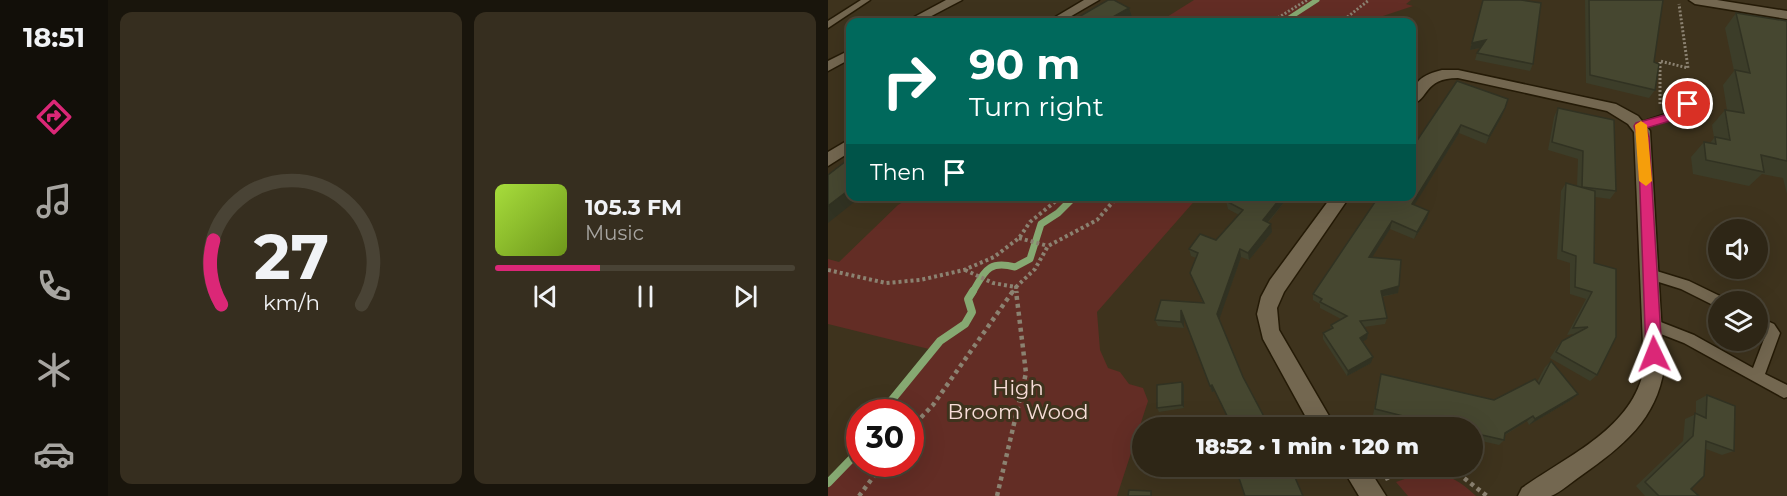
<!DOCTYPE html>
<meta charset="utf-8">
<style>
:root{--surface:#2e2616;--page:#362e1f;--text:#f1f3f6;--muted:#a7a5a1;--line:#494335;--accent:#db2777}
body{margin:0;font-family:Montserrat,sans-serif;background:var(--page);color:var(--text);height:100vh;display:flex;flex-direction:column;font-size:22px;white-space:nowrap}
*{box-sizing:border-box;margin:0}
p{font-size:20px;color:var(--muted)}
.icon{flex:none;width:33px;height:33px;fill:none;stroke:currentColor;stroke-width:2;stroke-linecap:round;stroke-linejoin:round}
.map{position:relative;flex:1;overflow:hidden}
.drawer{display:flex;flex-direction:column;gap:12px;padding:12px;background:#19150c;width:720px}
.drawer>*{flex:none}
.banner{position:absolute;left:18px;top:18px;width:570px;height:183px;border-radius:12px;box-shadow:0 6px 24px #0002,0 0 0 2px var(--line);background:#00695c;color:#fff;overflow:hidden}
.fabs{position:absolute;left:880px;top:219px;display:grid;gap:12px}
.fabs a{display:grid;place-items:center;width:60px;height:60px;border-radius:50%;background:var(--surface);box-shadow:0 6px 24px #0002,0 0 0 2px var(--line);font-size:30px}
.speed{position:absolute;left:18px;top:399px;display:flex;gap:12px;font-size:30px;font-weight:700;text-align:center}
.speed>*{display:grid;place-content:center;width:78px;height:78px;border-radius:50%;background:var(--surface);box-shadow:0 6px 24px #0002,0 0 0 2px var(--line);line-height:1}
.speed .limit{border:9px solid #d22;background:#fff;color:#111}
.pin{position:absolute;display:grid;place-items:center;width:51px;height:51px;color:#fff;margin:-26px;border:3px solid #fff;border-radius:50%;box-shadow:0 2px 6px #0007}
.me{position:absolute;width:66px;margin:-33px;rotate:358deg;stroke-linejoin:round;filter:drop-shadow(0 0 4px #0008)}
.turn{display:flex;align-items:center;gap:21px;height:126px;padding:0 24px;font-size:27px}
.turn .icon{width:78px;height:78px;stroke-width:2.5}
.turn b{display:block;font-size:42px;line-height:51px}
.then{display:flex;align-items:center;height:57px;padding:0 24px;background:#0003;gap:12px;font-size:22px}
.drawer .card{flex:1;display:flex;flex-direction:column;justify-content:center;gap:9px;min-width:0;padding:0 21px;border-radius:12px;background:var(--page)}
.drawer .dial{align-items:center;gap:0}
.dial svg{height:156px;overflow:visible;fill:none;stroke:var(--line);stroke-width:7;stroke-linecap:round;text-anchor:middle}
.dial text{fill:var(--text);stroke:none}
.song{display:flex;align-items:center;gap:18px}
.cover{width:72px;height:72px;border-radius:9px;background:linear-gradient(135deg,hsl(80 70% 55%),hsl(80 70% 35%))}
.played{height:6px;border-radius:3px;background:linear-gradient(90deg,var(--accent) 35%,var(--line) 35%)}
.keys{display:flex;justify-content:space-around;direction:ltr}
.drawer .tiles{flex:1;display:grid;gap:12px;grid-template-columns:repeat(2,1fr)}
.trip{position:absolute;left:304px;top:417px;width:351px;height:60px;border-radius:30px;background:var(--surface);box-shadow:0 6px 24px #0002,0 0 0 2px var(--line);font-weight:800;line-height:60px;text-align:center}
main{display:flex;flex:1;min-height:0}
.dock{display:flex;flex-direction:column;width:108px;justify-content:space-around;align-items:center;background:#120f09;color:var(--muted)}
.dock .icon{width:42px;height:42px}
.dock .active{color:var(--accent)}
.dock b{font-size:27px;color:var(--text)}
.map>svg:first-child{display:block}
.green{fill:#632d25}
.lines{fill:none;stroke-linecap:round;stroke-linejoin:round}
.stream-far2{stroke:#86a972;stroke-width:5}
.stream-far1{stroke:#86a972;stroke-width:7}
.stream{stroke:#86a972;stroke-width:8}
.lane-casing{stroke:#241a06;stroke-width:3}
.street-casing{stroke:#241a06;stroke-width:3}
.secondary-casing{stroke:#241a06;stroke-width:3}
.path-far2{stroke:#8b8271;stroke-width:3;stroke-dasharray:2 2;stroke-linecap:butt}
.path-far1{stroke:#8b8271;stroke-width:4;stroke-dasharray:3 3;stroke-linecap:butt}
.path{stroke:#8b8271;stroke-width:4.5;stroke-dasharray:4 4;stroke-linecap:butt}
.lane{fill:#736750;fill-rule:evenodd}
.street{fill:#736750;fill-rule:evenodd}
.secondary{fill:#736750;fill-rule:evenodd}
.wall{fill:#3c3d29}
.shaded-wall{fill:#313222}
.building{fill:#464730;stroke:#313222;stroke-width:1.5}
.route{fill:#db2777;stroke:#8e194d;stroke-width:1.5}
.slow{fill:#f59e0b}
.labels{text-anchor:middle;stroke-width:6;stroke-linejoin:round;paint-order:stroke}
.near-park-label{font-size:21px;fill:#f7ddd8;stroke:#3e331d}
</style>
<main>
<nav class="dock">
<b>18:51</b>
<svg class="icon active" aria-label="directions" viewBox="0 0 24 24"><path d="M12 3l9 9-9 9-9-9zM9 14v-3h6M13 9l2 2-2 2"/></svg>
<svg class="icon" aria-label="music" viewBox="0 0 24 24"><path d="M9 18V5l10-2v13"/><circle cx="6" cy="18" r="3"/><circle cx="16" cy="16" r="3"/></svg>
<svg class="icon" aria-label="phone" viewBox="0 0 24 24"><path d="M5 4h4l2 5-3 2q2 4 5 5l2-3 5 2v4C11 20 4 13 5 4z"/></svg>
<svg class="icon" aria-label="climate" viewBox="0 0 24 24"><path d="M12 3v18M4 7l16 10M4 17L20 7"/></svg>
<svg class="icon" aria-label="car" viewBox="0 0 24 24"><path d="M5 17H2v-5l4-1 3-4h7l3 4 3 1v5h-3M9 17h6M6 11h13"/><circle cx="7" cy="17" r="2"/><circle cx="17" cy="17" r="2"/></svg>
</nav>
<section class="drawer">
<div class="tiles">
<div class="card dial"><svg viewBox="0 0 100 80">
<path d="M14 69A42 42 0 1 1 86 69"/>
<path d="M14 69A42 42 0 0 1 10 36" stroke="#db2777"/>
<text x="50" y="56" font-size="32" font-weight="700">27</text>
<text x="50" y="72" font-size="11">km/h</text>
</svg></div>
<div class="card">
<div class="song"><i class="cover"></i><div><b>105.3 FM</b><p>Music</p></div></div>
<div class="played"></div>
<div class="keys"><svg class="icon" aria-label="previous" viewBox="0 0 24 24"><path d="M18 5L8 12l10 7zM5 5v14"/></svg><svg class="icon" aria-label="pause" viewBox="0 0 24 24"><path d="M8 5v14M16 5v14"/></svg><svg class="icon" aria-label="next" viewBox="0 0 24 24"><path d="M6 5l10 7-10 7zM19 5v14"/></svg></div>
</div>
</div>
</section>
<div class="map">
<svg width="959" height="496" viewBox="0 0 959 496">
<rect width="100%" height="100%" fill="#3e331d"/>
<g class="green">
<polygon points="366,0 583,0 578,4 585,6 537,22 331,22"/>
<polygon points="83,197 370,197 269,312 272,350 280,368 292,372 301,384 315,388 320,401 289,496 0,496 0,484 31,452 32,464 82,464 82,412 56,412 94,365 109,351 0,324 0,259 11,262 70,205"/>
<path d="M597 472C619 473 632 481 648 496H580L568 482Z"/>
</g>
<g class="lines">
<polyline class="stream-far2" points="455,22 489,0"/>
<path class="stream-far1" d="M144 293C157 272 159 260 187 267L202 259 213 224 230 213 247 196"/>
<g class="stream">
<polyline points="54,412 112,341 137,324 144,312 140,299 145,291"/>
<polyline points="0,483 32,450"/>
</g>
<g class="lane-casing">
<g id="lane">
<polygon points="33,0 42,0 0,28 0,21"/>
<polygon points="858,83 863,86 861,113 816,128 808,128 808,124 853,109 853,86"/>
<polygon points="822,269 861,281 896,298 897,302 891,302 891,308 853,289 818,278 816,274 818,270"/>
<polygon points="930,317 946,324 952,333 937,374 959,385 959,397 956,398 856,343 820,329 818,325 820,321 825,319 866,335 925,368 938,334 930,329"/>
</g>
</g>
<g class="street-casing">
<g id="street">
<polygon points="256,0 271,0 233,22 219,22"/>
<polygon points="861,0 889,0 959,11 959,19 867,4"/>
<path d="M614 70H630L788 104 810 116 822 131 836 368C829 419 794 447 754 475 745 481 733 492 723 496 714 496 699 496 690 496L694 488C739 456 806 428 816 368L806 132 800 124 779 111 630 78C595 78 601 100 584 104 584 81 594 75 614 70Z"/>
<polygon points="22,139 22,152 0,166 0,152"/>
<polygon points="504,196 522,196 456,292 449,308 451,330 508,428 484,428 435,339 429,314 433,297 442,280"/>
<polygon points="513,466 539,466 558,496 531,496"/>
</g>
</g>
<g class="secondary-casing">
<g id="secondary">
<polygon points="118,0 134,0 92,22 77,22"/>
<polygon points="22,50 22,59 0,71 0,61"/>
</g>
</g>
<g class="path-far2">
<polyline points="443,22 479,0"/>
<polyline points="513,22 541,0"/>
<polyline points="832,104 832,61 860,68 851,4"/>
</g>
<g class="path-far1">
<polyline points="191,238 220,246"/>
<polyline points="0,270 58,283 92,280 136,270 166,257 191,238 202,222 234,196"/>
<polyline points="137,270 165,283 188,287 207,269 220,246 269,220 290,196"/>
<polyline points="184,293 188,287 189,293"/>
</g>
<g class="path">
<polyline points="82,429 105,405 185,291"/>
<polyline points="607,466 632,475 659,496"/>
<polyline points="557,479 586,466"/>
<polyline points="31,496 55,464"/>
<polyline points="169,496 198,373 188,291"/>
</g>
<use href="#lane" class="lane"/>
<use href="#street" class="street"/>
<use href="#secondary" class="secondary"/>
</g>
<g class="wall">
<polygon points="655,0 705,64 702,71 647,60 649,53 653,48 642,50"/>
<polygon points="757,0 835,0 826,62 827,90 821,98 758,83"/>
<polygon points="908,13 959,21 959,194 955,178 934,174 921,186 865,174 863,157 876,142 882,143 886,138 884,125 897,110 899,110 895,85 906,71 897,28"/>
<polygon points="680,99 674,116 658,144 631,133 586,205 601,211 599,219 586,239 562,229 544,257 571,286 570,293 554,297 559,318 557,324 536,327 540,333 539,339 534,342 543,363 519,376 495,339 495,333 502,329 503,325 513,319 492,308 492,304 485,300 485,294 584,148"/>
<polygon points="730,108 788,191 782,199 767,197 766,263 769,375 762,381 722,358 729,347 734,341 746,334 739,335 758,299 742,294 742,263 729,259 733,191 738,183 749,186 750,159 720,150 726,117"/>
<polygon points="393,196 461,196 440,223 444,232 421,260 413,257 391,319 415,377 442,428 405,428 387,391 384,392 356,318 356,328 330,326 327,320 375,303 362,273 368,258 363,256 361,249 388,240 411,215 400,209 398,201 399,200"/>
<polygon points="723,361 743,400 701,425 699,421 677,435 676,440 671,445 645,439 645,428 598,428 545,415 553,374 666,400 709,382 717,367"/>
<polygon points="356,385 356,408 331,412 329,408"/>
<polygon points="879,395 906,451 894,455 878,449 863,489 871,496 817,496 808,486 855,441 857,419 868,414 868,401"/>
</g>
<g class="shaded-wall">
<polygon points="301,8 304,17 295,22 276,22"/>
<polygon points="658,40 656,47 642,50 644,43"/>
<polygon points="677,108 674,116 658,144 661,136"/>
<polygon points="633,125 631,133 582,212 584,204"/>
<polygon points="22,189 22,196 34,196 0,223 0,206"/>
<polygon points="454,196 461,196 435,228 435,220"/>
<polygon points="601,211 599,219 586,239 589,232"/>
<polygon points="564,221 562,229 540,264 541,257"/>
<polygon points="443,224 444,232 421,260 420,253"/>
<polygon points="412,249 413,257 391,320 389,314"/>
<polygon points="571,286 570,293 551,297 553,291"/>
<polygon points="353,310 356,317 356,328 353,322"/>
<polygon points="540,333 539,339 531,344 532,338"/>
<polygon points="545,357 543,363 519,376 520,371"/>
<polygon points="354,382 356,385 356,408 354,405"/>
<polygon points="384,385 387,391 384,392 382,386"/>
<polygon points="750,394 743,400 701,425 707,419"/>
<polygon points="705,416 699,421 671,438 677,433"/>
</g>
<g class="building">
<polygon points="280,0 286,0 301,8 276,22 242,22"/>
<polygon points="655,0 693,0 713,3 705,64 649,53 658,40 644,43"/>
<polygon points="761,0 835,0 826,62 831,64 827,90 762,75"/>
<polygon points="908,13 959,21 959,161 933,155 936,172 878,160 876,142 888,144 887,137 902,140 897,110 916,113 907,70 922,73"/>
<polygon points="629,81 680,99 677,108 661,136 633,125 584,204 601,211 589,232 564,221 541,257 573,260 571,286 553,291 559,318 532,321 540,333 532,338 545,357 520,371 495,333 505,328 503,325 519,316 492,302 494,299 485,294 551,196 584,196 584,148"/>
<polygon points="730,108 786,120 788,191 754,187 755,151 724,142"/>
<polygon points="22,158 22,189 0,206 0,175"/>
<polygon points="738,183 767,191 766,263 788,269 788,337 769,375 728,352 734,341 760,327 745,328 764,292 747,287 748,256 734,251"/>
<polygon points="403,196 454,196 435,220 443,224 420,253 412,249 389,314 415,377 442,428 405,428 384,385 382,386 353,310 353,322 327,320 333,300 376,303 362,273 370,253 361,249 372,234 388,240 415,210 398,201"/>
<polygon points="723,361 750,394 707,419 705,416 677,433 676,440 645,433 645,428 623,428 547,409 553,374 666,400 707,379 711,384"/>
<polygon points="354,382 354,405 329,408 329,385"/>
<polygon points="879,395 907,406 906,451 878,441 876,476 863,489 871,496 831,496 817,482 865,436 867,413 878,418"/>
<polygon points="407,466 462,466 475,496 417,496"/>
<polygon points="301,490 323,491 323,496 300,496"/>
</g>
<polygon class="route" points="860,101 865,104 859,116 818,128 821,137 834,354 831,359 826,361 820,359 818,354 810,137 806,126 808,123 851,111 856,102"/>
<polygon class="slow" points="813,121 819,125 824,181 818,186 811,181 807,125"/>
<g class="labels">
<g class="near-park-label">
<text x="190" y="395">High<tspan x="190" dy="24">Broom Wood</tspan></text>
</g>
</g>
</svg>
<div class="fabs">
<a><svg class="icon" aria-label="sound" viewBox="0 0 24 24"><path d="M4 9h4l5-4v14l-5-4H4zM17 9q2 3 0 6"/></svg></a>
<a><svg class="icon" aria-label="layers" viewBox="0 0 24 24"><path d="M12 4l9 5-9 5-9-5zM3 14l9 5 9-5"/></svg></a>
</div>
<div class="speed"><div class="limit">30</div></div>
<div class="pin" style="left:860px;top:104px;background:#d93025"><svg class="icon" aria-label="arrive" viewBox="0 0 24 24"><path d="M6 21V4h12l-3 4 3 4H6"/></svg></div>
<svg class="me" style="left:826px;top:354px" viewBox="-20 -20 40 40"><path d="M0-17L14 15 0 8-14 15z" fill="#db2777" stroke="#fff" stroke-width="4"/></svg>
<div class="trip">18:52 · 1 min · 120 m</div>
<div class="banner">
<div class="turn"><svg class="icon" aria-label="right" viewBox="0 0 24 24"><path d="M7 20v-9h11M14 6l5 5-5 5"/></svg><div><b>90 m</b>Turn right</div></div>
<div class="then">Then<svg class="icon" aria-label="arrive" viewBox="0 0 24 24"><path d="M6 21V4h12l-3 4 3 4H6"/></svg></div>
</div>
</div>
</main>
